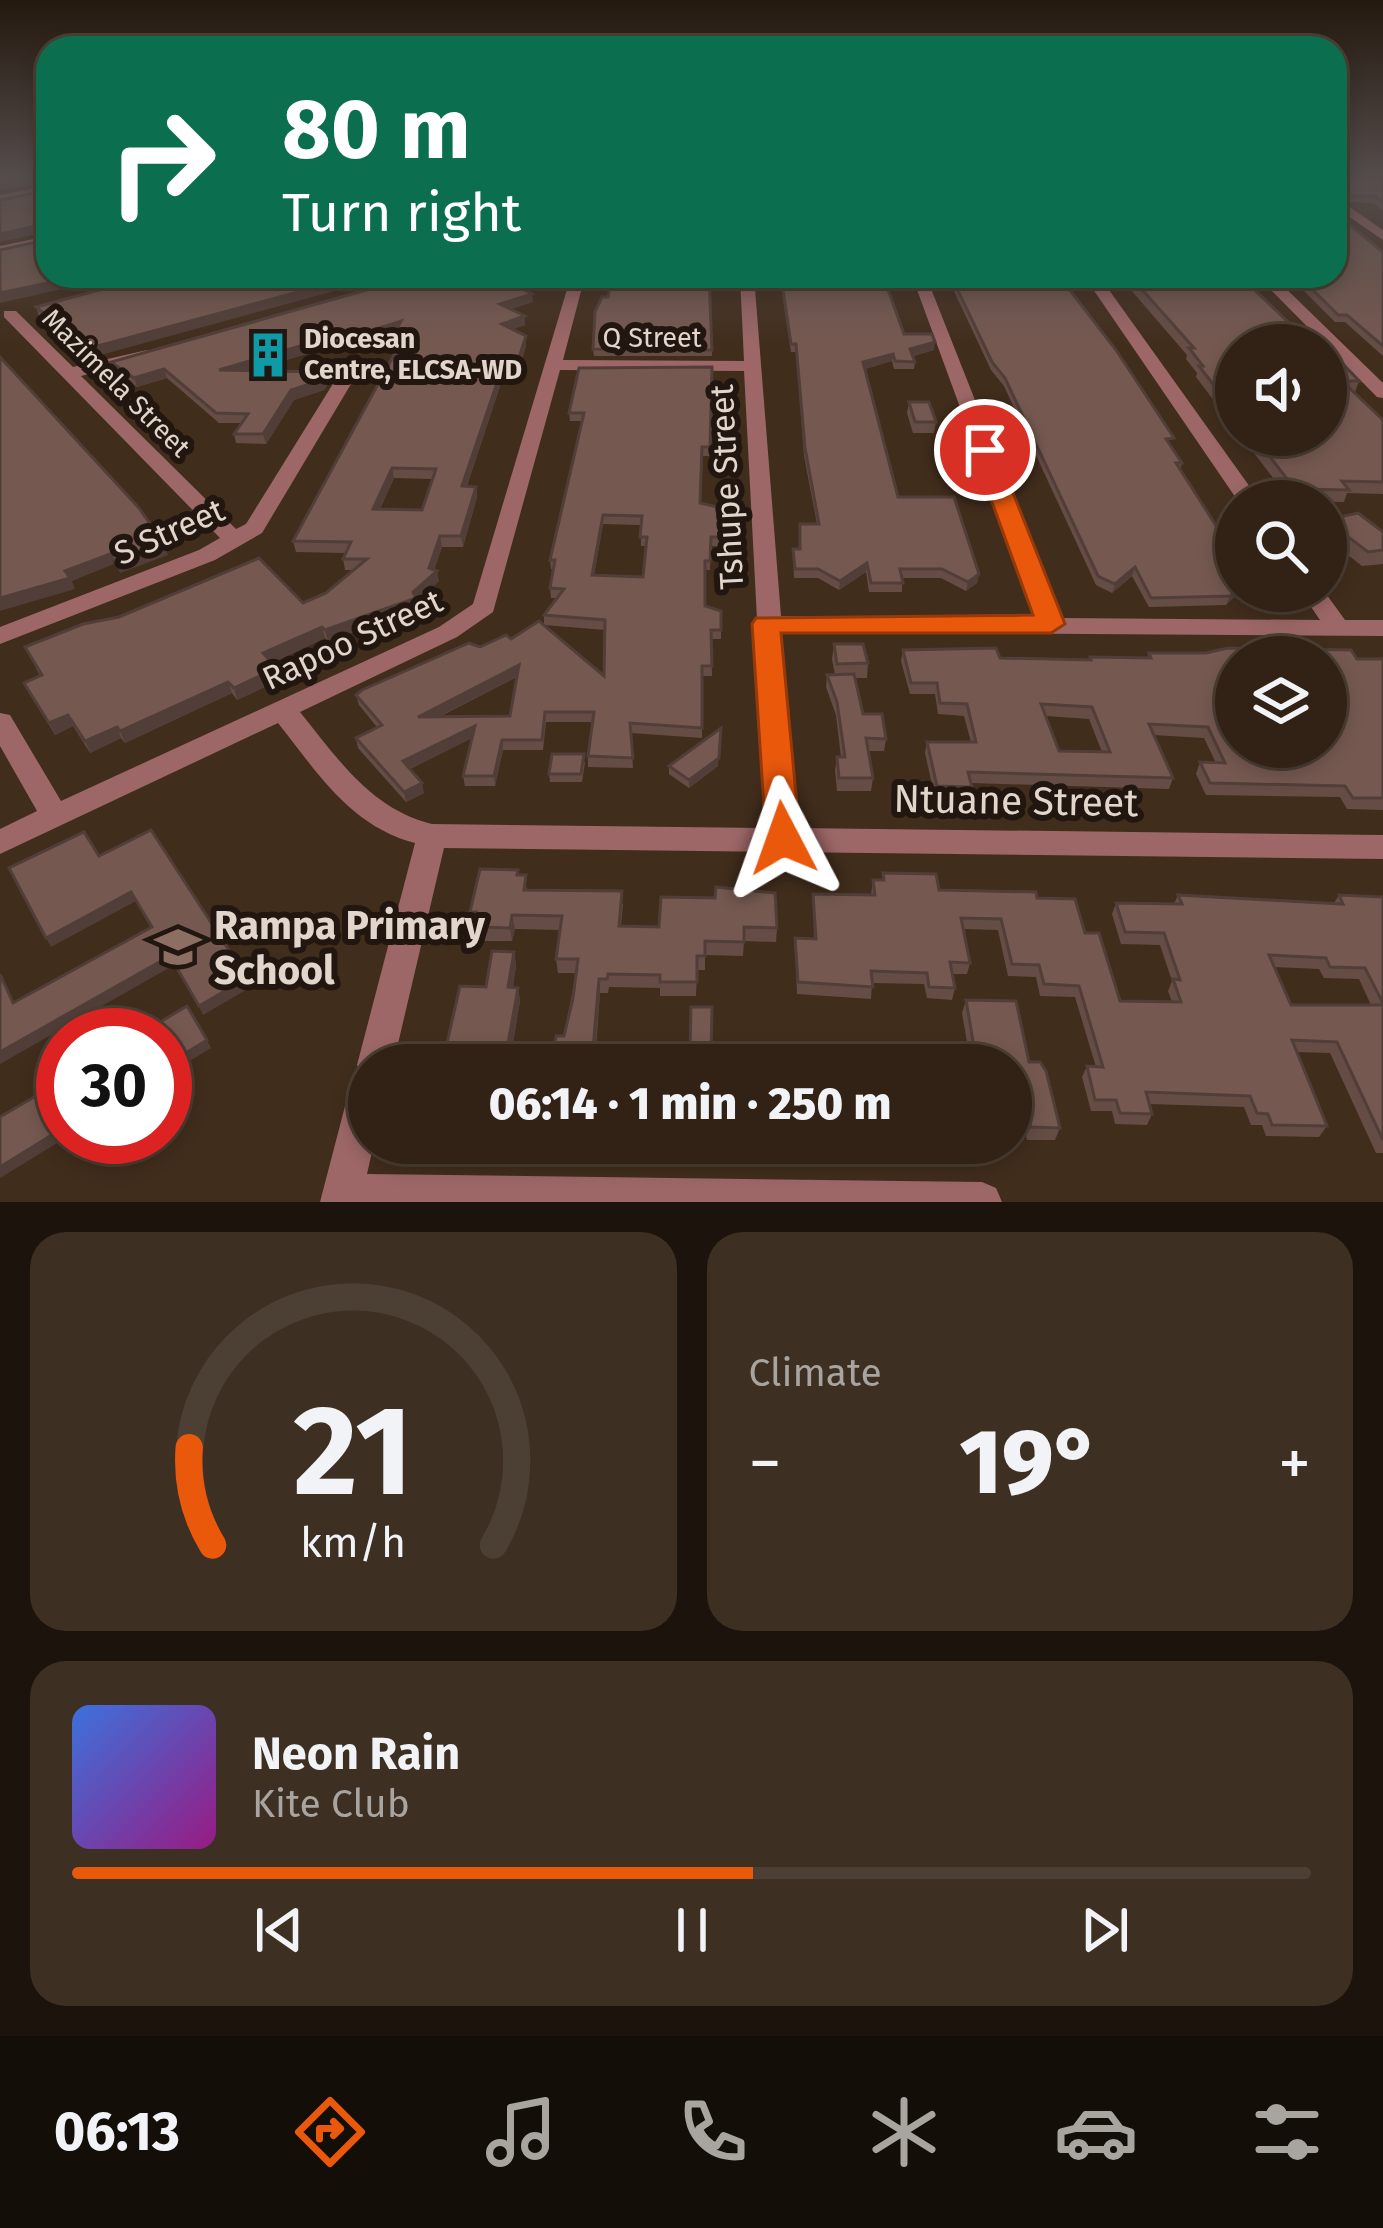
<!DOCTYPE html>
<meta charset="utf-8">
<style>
:root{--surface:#312215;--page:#3d2f22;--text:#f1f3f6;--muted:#a8a4a0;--line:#4c3f34;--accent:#ea580c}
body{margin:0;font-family:"Fira Sans",sans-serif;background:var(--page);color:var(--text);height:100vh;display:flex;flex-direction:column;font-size:45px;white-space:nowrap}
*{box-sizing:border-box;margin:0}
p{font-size:39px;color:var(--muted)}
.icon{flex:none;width:66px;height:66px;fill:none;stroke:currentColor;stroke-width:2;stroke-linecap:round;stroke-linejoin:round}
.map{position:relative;height:1202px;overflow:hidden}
.drawer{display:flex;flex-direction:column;gap:30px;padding:30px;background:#1b130c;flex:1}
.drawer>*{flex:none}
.guide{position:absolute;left:36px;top:36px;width:1311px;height:252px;border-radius:36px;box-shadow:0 6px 18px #0003,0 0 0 3px var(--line);background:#0b6e4f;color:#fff;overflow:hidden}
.controls{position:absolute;left:1215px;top:324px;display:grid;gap:24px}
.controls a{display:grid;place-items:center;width:132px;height:132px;border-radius:50%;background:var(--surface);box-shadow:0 6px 18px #0003,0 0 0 3px var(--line);font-size:60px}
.speed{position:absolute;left:36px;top:1008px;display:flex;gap:24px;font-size:60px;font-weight:700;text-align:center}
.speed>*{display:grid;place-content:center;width:156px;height:156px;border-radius:50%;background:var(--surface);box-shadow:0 6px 18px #0003,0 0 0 3px var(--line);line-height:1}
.speed .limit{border:18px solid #d22;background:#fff;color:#111}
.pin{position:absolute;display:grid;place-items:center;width:102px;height:102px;color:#fff;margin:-51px;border:6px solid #fff;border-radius:50%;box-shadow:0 3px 12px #0007}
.me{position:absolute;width:132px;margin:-66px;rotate:356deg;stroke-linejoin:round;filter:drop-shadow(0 0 9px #0008)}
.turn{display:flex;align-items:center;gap:42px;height:252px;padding:0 48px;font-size:54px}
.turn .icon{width:156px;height:156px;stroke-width:2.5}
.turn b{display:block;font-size:84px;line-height:102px}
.big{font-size:90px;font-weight:800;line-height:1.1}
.drawer .tile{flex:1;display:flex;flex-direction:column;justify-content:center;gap:18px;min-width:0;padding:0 42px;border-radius:36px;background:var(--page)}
.drawer .dial{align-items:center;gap:0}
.dial svg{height:312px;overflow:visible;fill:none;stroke:var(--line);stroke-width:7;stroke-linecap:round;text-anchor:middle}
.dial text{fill:var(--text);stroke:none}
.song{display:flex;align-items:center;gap:36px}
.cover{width:144px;height:144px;border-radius:18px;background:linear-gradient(135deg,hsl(220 70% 55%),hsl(310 70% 35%))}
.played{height:12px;border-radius:6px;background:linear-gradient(90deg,var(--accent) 55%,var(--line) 55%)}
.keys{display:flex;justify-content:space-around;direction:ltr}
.heat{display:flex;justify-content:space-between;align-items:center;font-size:66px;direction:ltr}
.drawer .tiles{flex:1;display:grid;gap:30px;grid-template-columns:1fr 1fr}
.tile:last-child{grid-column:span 2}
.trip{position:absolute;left:348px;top:1044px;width:684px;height:120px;border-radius:60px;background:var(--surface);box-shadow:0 6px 18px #0003,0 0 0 3px var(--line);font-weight:800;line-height:120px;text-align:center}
.tab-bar{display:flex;height:192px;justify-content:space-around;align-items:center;background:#140e08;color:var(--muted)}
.tab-bar .icon{width:84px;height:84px}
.tab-bar .active{color:var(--accent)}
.tab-bar b{font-size:54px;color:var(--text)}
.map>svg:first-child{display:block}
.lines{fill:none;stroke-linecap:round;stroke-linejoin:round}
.minor{fill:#9d6767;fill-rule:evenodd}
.wall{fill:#654d45;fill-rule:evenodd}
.shaded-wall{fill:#523e38}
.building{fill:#755950;stroke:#523e38;stroke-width:3;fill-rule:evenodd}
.route{fill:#ea580c;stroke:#983908;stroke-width:3}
.labels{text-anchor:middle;stroke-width:12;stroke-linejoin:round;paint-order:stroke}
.far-street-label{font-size:27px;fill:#e2d5cb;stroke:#211710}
.far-poi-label{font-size:27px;font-weight:bold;fill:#e2d5cb;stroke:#211710;text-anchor:start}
.street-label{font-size:33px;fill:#e2d5cb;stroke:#211710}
.near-street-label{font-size:39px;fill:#e2d5cb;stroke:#211710}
.near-poi-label{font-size:39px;font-weight:bold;fill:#e2d5cb;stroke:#211710;text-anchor:start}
</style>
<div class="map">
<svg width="1383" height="1202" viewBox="0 0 1383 1202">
<rect width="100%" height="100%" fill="#412d1c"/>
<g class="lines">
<g class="minor">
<polygon points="48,186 48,194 0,203 0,195"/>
<polygon points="1335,197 1383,230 1383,240 1335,207"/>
<polygon points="48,236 48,244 0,254 0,246"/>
<path d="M571 276H585L563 360 744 361 740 276H754L781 616 1037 618 912 276H926L1061 618 1320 620 1300 591H1324L1345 620H1383V636L782 632 797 828 1383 835V859L444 848 393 1065H369V1143H374L367 1174 982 1182 996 1188 1002 1202H320L350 1087 360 1073 357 1065 415 843C350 826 317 772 278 723L0 854V829L37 811 0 746V713L10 715 61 801 439 627 473 604ZM560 370 744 371 757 619 754 624 757 629 767 828 432 824C371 809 338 759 300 712L457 637 493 612Z"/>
<polygon points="1084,276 1099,276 1260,501 1238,501"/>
<polygon points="1257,276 1273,276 1383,383 1383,398 1377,397"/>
<polygon points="4,311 16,311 73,367 147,350 147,358 81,376 236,529 246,524 339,374 342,359 354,359 357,374 262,533 215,560 0,644 0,627 199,550 220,538 4,317"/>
</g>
</g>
<g class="wall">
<polygon points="1335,177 1383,177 1383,210 1373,203 1351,202 1335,193"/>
<polygon points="1383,252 1383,356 1345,322 1335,322 1289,276 1335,276"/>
<polygon points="151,276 97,356 84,355 39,316 36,307"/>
<polygon points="709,276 712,356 594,356 593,349 608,297"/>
<polygon points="768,276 883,276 904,334 934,350 913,356 915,362 914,369 894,369 892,361 865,369 898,497 979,574 977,583 966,591 941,578 902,578 902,592 869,592 866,572 839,590 818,578 794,578 793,549 799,549 817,524 804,456 796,352 791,352 780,278 768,278"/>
<polygon points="947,276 1059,276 1182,463 1180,469 1236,591 1241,591 1226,605 1149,607 1132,576 1112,593 1096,585 1004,386 991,370"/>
<polygon points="1119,276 1240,276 1236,345 1236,430 1196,377 1197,373 1186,359 1187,355"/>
<path d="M533 302 511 309 525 316V325L512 329 526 346 517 376 501 383 467 486 476 487 477 497 463 547H442L434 570 439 581 417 602 418 609 328 641 325 638 272 663 277 668 280 680 237 700 232 693 125 743 121 738 90 753 73 726 55 735 24 683 40 676 25 647 303 603 326 593 354 570H345L343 559 346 553 296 552 293 541 398 347H394L392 338 395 333 366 342 359 338 250 371 327 372 329 382 324 390 294 400 266 444 236 443 234 434 241 423H219L167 378 137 387 114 371 111 362ZM394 478 432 479 422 510 380 509Z"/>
<polygon points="1326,346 1359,381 1355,392 1383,420 1383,494 1347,493 1344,502 1291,501 1240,435 1326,435"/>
<path d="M712 367 710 456H702L700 503 736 537V547L711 546 710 570H705V606L721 611V639H711L712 676H702V738L631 733 633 768 588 767V756L593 722H546L543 750H503L495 786H465L463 776 472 738 410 769 424 793 406 802 358 748 356 738 377 727 359 705 356 695 480 647 511 639 604 676 605 630 544 625V615L557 598H551L550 588 554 569H551L550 560 582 421H570L569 413ZM603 524 641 525V546H646L643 577 594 576ZM517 677 510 716 439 717Z"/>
<polygon points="909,402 936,422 934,433 913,433 907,413"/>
<polygon points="1326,518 1383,532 1383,564 1362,566 1326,538"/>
<polygon points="834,644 868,663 867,678 855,678 863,714 886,739 884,751 868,751 873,778 871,791 837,791 835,770 837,757 841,757 836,715 826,687 827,675 835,675 832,659"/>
<path d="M903 650 1000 658 1089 660 1090 657 1147 658 1149 653 1383 659V810L1347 809 1340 797 1206 795 1196 774 1200 762 1216 763 1204 738 1154 735 1173 778 1169 789 971 783 969 798H935L925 753 927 742H971L964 716 938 714 935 694H910L901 661ZM1046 716 1089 719 1102 752 1059 751Z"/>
<polygon points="585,762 582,782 550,782 549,774"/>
<polygon points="669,766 718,766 689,788 669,774"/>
<polygon points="518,870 518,875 528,890 623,904 621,926 777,928 776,942 744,941 743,956 705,955 705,970 697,970 696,996 660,996 660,988 609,987 608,993 600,993 596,1049 609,1049 610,1065 442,1065 486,987 514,952 516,965 513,987 518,988 520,1001 512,1049 554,1050 564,1036 576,973 558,973 556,959 560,930 515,929 512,941 485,941 484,935 477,934 475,926 472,926 470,912"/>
<path d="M883 873 939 890 1037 898 1085 933 1120 1001 1172 1002 1168 991 1172 981 1160 945 1121 944 1112 914 1116 903 1174 904 1178 895 1334 903 1339 895 1383 897V1153H1376L1330 1053 1296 1052 1327 1126 1319 1137 1266 1136 1262 1125H1251L1244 1107 1149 1104 1152 1114 1147 1125 1115 1124 1112 1111H1091L1082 1077 1087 1066 1096 1067 1075 997 1040 996 1036 977 1008 976 998 930 963 929 970 963 967 974H952L955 988 952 1000 927 998 924 984 872 983 871 999 797 994 795 938 814 939 813 894 871 895 873 880H882ZM1274 967 1319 969 1324 978 1359 979 1371 1005H1291Z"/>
<polygon points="966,1000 1029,1062 1060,1128 1055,1140 1027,1140 1025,1131 1011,1131 1011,1065 971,1065 962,1013"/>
<polygon points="712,1007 711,1060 698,1060 690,1052"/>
</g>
<g class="shaded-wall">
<polygon points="32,177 46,177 47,182 0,190 0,183"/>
<polygon points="44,224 47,232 0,242 0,234"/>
<polygon points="80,276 121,276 0,303 0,293"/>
<polygon points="357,276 389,276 97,356 94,347"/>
<polygon points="532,294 533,302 501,312 500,304"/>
<polygon points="525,316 525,325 503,333 502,324"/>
<polygon points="401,321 402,330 366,342 364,333"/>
<polygon points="358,329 359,338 222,379 219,370"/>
<polygon points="526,336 526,346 517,376 501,383 463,497 462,486 500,374"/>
<polygon points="935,342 934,350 910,356 910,349"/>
<polygon points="893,354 892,361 862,370 863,362"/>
<polygon points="164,369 167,378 137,387 134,378"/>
<polygon points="327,372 329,382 324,390 294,400 266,444 263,434 291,390"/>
<polygon points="392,468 394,478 375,520 373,509"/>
<polygon points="476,487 477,497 463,547 461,536"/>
<polygon points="603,515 603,524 592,585 592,575"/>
<polygon points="440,536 442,547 432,575 437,571 439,581 417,602 418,609 328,641 325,630 413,592 429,568"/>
<polygon points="164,544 168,555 120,573 116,562"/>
<polygon points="110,554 114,564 72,581 75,589 0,611 0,598"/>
<polygon points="867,563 866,572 839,590 840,581"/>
<polygon points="1135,567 1132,576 1112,593 1115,584"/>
<polygon points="979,574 977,583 966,591 968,582"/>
<polygon points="1236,591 1241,591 1226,605 1230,596"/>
<polygon points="322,627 325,638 267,665 263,653"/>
<polygon points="519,665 520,675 420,726 418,717"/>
<polygon points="277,668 280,680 237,700 234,688"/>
<polygon points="228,682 232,693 125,743 120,731"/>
<polygon points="68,715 73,726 55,735 49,723"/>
<polygon points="475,726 476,736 405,771 403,761"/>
<polygon points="117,727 121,738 90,753 85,741"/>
<polygon points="720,736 718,766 689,788 689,780"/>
<polygon points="502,740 503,750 495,786 494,776"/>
<polygon points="422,783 424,793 406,802 404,792"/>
<polygon points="131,892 136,901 51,947 46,938"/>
<polygon points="512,915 515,929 512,941 510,928"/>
<polygon points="514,952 516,965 511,1001 508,987"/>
<polygon points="170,956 174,965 0,1064 0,1052"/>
<polygon points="247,978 251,987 203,1015 199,1006"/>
<polygon points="599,979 600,993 594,1063 593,1049"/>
<polygon points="518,988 520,1001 510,1062 507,1049"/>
<polygon points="207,1040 211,1048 165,1076 165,1066"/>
<polygon points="63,1128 63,1137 67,1137 0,1178 0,1167"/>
</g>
<g class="building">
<polygon points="0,177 32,177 0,183"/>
<polygon points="1335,177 1383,177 1383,202 1375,196 1353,196 1336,186 1335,190"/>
<polygon points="48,190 48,227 44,224 0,234 0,200"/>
<polygon points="1335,213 1383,252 1383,346 1347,315 1338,315 1299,276 1335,276"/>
<polygon points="48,234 48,276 80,276 0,293 0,250 46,240"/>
<polygon points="151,276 357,276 94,347 81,345 36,307"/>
<path d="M416 276H498L532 294 500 304 525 316 502 324 526 336 516 367 500 374 462 486 476 487 461 536H440L429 568 437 571 413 592 416 598 325 630 322 627 263 653 277 668 234 688 228 682 120 731 117 727 85 741 68 715 49 723 24 683 42 675 25 647 83 624 119 617 259 558 303 603 326 593 367 559H343L351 542 293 541 403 338H392L401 321 364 333 358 329 219 370 327 372 322 380 291 390 263 434H234L248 414 216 413 164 369 134 378 111 362ZM392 468 436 469 422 510 373 509Z"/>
<polygon points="612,276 709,276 712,350 593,349 595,312 602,297 608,297"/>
<polygon points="781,276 883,276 904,334 932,334 935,342 910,349 915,362 895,361 893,354 863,362 898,497 954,497 979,574 968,582 942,569 900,569 903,583 871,583 867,563 840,581 818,569 795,569 793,549 800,549 800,524 819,524 805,448 796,344 791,344"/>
<polygon points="951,276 1059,276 1116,350 1174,438 1166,439 1182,463 1176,463 1236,557 1236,590 1230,596 1151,598 1135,567 1115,584 1098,576 1005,378 992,362"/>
<polygon points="1130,276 1240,276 1309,342 1322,342 1325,345 1236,345 1236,414 1199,366 1203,366 1189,348 1194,348"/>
<polygon points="1326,346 1359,381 1342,381 1383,420 1383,482 1342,481 1349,490 1295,489 1253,435 1326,435"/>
<polygon points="0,357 139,508 164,544 116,562 110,554 65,571 70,578 0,598"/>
<path d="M712 367 710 447H702L700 503 735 511 736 537H711L710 561H705V606L721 611V630H711L712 666H702V728L630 723 633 758 588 756 594 712H545L542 740H502L494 776H463L475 726 403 761 422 783 404 792 356 738 382 725 356 695 362 690 469 643 480 647 506 635 511 639 539 621 604 676 605 620 544 615 564 589 550 588 555 560H550L584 413H569L579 368ZM603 515 642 516 640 537H647L643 577 592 575ZM519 665 510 716 418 717Z"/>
<polygon points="909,402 929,402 936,422 915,422"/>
<polygon points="1358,513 1383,532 1383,550 1368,552 1326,520"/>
<polygon points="834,644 863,644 868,663 837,664"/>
<path d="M996 648 1000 658 1091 660 1090 657 1151 658 1149 653H1206L1228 648 1351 650 1357 659H1383V798H1353L1345 786 1210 783 1200 762 1225 763 1208 727 1149 724 1173 778 968 772 972 787 937 786 927 742H976L967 704 940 703 937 683H911L903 650ZM1236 657H1326V747H1236ZM1041 704 1092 707 1110 752 1059 751Z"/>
<polygon points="854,674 863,714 882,714 886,739 866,738 873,778 839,778 837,757 845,757 837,702 827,675"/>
<polygon points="721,728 719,758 689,780 669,766"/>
<polygon points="552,754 584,754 581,774 549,774"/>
<polygon points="151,830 247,978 199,1006 170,956 0,1052 0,974 13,1003 152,927 131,892 46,938 9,868 84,832 99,856"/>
<polygon points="480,869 518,870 517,875 526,875 524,890 622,891 619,926 659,927 661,897 715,898 716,887 775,893 777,928 744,927 744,942 705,941 705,956 697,956 697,982 660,982 660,975 608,974 607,979 599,979 593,1049 609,1049 608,1065 442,1065 460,986 486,987 492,951 514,952 508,987 518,988 507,1049 554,1050 556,1036 564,1036 573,998 578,959 556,959 562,916 512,915 510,928 483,927 484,921 474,921 476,912 470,912"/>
<polygon points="883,873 936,874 939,890 1036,892 1037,898 1075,899 1085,933 1099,933 1120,1001 1181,1002 1173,979 1180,980 1164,933 1125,932 1116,903 1182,904 1178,895 1343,904 1339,895 1383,897 1383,1003 1365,968 1330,967 1326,958 1269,955 1291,1005 1383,1005 1383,1140 1337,1042 1292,1040 1327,1126 1272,1125 1268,1114 1257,1113 1250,1096 1146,1092 1152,1114 1120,1113 1116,1100 1095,1100 1087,1066 1103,1067 1079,986 1044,984 1039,965 1012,964 1001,919 961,918 970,963 950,962 955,988 929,987 927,973 871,971 873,987 798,982 795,938 816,939 813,894 875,895 873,880 884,880"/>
<polygon points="966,1000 1016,1001 1029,1062 1040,1062 1046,1071 1060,1128 1031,1127 1029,1119 1011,1118 1011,1065 998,1065 996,1053 975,1053"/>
<polygon points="187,1006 207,1040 165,1066 165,1035 138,1035"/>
<polygon points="691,1007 712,1007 711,1052 690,1052"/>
<polygon points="741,1047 784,1048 785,1065 741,1065"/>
<polygon points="661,1051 698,1052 698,1065 660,1065"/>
<polygon points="826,1063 888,1065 826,1065"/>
<polygon points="63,1080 63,1128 0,1167 0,1117"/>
</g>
<linearGradient id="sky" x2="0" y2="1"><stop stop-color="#24190f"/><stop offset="0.51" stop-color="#544c4b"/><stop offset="1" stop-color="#544c4b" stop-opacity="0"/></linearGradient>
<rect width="1383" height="345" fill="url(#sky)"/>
<polygon class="route" points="985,443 996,450 1065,624 1051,633 781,633 800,838 795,848 783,852 771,848 766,838 752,624 756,618 1033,615 973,450"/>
<defs>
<g id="building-bare" transform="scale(3.6)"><path d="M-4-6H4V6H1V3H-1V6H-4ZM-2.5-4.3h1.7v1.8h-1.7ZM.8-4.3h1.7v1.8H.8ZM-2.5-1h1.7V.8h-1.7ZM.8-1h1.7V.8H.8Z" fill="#0f9aa8" stroke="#211710" stroke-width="2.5" paint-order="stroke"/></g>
<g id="school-bare" transform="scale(3.6)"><path d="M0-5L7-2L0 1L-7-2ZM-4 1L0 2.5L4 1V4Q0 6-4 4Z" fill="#8d6e63" stroke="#211710" stroke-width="2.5" paint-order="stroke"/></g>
</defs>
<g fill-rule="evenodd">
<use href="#building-bare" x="268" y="355"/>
<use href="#school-bare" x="178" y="947"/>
</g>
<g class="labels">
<g class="far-street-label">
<text x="652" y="347">Q Street</text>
<text transform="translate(116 383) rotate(45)" y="9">Mazimela Street</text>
</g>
<g class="far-poi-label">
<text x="304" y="348">Diocesan<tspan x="304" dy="31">Centre, ELCSA-WD</tspan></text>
</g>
<g class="street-label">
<text transform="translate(726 487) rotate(-93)" y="12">Tshupe Street</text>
<text transform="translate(169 531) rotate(-24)" y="12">S Street</text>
<text transform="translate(352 639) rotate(-25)" y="12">Rapoo Street</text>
</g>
<g class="near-street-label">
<text transform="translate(1016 800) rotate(1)" y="14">Ntuane Street</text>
</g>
<g class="near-poi-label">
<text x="214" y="939">Rampa Primary<tspan x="214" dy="45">School</tspan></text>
</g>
</g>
</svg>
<div class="controls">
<a><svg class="icon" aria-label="sound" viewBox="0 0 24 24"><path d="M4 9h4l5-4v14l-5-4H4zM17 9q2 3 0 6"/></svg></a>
<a><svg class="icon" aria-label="search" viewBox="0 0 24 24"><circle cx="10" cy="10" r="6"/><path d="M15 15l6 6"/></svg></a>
<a><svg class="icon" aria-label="layers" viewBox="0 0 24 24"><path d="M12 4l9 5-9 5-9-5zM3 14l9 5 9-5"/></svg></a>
</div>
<div class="speed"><div class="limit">30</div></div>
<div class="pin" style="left:985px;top:450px;background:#d93025"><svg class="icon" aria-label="arrive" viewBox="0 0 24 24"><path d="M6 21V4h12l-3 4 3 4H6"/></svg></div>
<svg class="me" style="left:783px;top:838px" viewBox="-20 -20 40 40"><path d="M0-17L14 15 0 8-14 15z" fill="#ea580c" stroke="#fff" stroke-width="4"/></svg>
<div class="trip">06:14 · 1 min · 250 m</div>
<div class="guide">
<div class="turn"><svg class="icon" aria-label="right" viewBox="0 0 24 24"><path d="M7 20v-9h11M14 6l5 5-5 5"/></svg><div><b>80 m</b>Turn right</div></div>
</div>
</div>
<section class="drawer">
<div class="tiles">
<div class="tile dial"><svg viewBox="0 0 100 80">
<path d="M14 69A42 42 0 1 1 86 69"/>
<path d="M14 69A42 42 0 0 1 8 44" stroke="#ea580c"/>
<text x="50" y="56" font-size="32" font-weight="700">21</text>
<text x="50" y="72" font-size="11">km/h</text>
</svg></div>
<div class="tile"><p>Climate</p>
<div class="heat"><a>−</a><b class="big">19°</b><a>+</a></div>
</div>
<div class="tile">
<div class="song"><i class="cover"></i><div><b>Neon Rain</b><p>Kite Club</p></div></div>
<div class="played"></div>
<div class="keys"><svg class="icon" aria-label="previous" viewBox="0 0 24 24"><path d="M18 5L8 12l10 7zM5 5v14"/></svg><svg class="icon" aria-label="pause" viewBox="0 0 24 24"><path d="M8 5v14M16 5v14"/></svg><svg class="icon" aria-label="next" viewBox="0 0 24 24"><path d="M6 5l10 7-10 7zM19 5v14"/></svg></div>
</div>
</div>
</section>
<nav class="tab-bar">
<b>06:13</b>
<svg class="icon active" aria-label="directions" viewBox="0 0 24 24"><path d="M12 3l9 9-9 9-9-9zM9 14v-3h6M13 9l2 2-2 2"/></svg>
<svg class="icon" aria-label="music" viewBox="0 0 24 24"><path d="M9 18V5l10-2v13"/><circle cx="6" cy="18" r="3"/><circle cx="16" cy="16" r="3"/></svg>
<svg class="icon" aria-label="phone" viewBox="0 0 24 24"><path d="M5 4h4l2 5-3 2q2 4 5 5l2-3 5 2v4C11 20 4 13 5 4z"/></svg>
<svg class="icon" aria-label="climate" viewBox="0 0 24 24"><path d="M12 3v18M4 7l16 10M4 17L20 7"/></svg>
<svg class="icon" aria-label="car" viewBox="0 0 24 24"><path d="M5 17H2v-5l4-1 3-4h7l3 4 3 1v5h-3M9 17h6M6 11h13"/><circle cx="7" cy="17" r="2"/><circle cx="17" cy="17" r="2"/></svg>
<svg class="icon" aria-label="filters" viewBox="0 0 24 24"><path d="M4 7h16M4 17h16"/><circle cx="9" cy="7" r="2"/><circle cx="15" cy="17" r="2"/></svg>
</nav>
